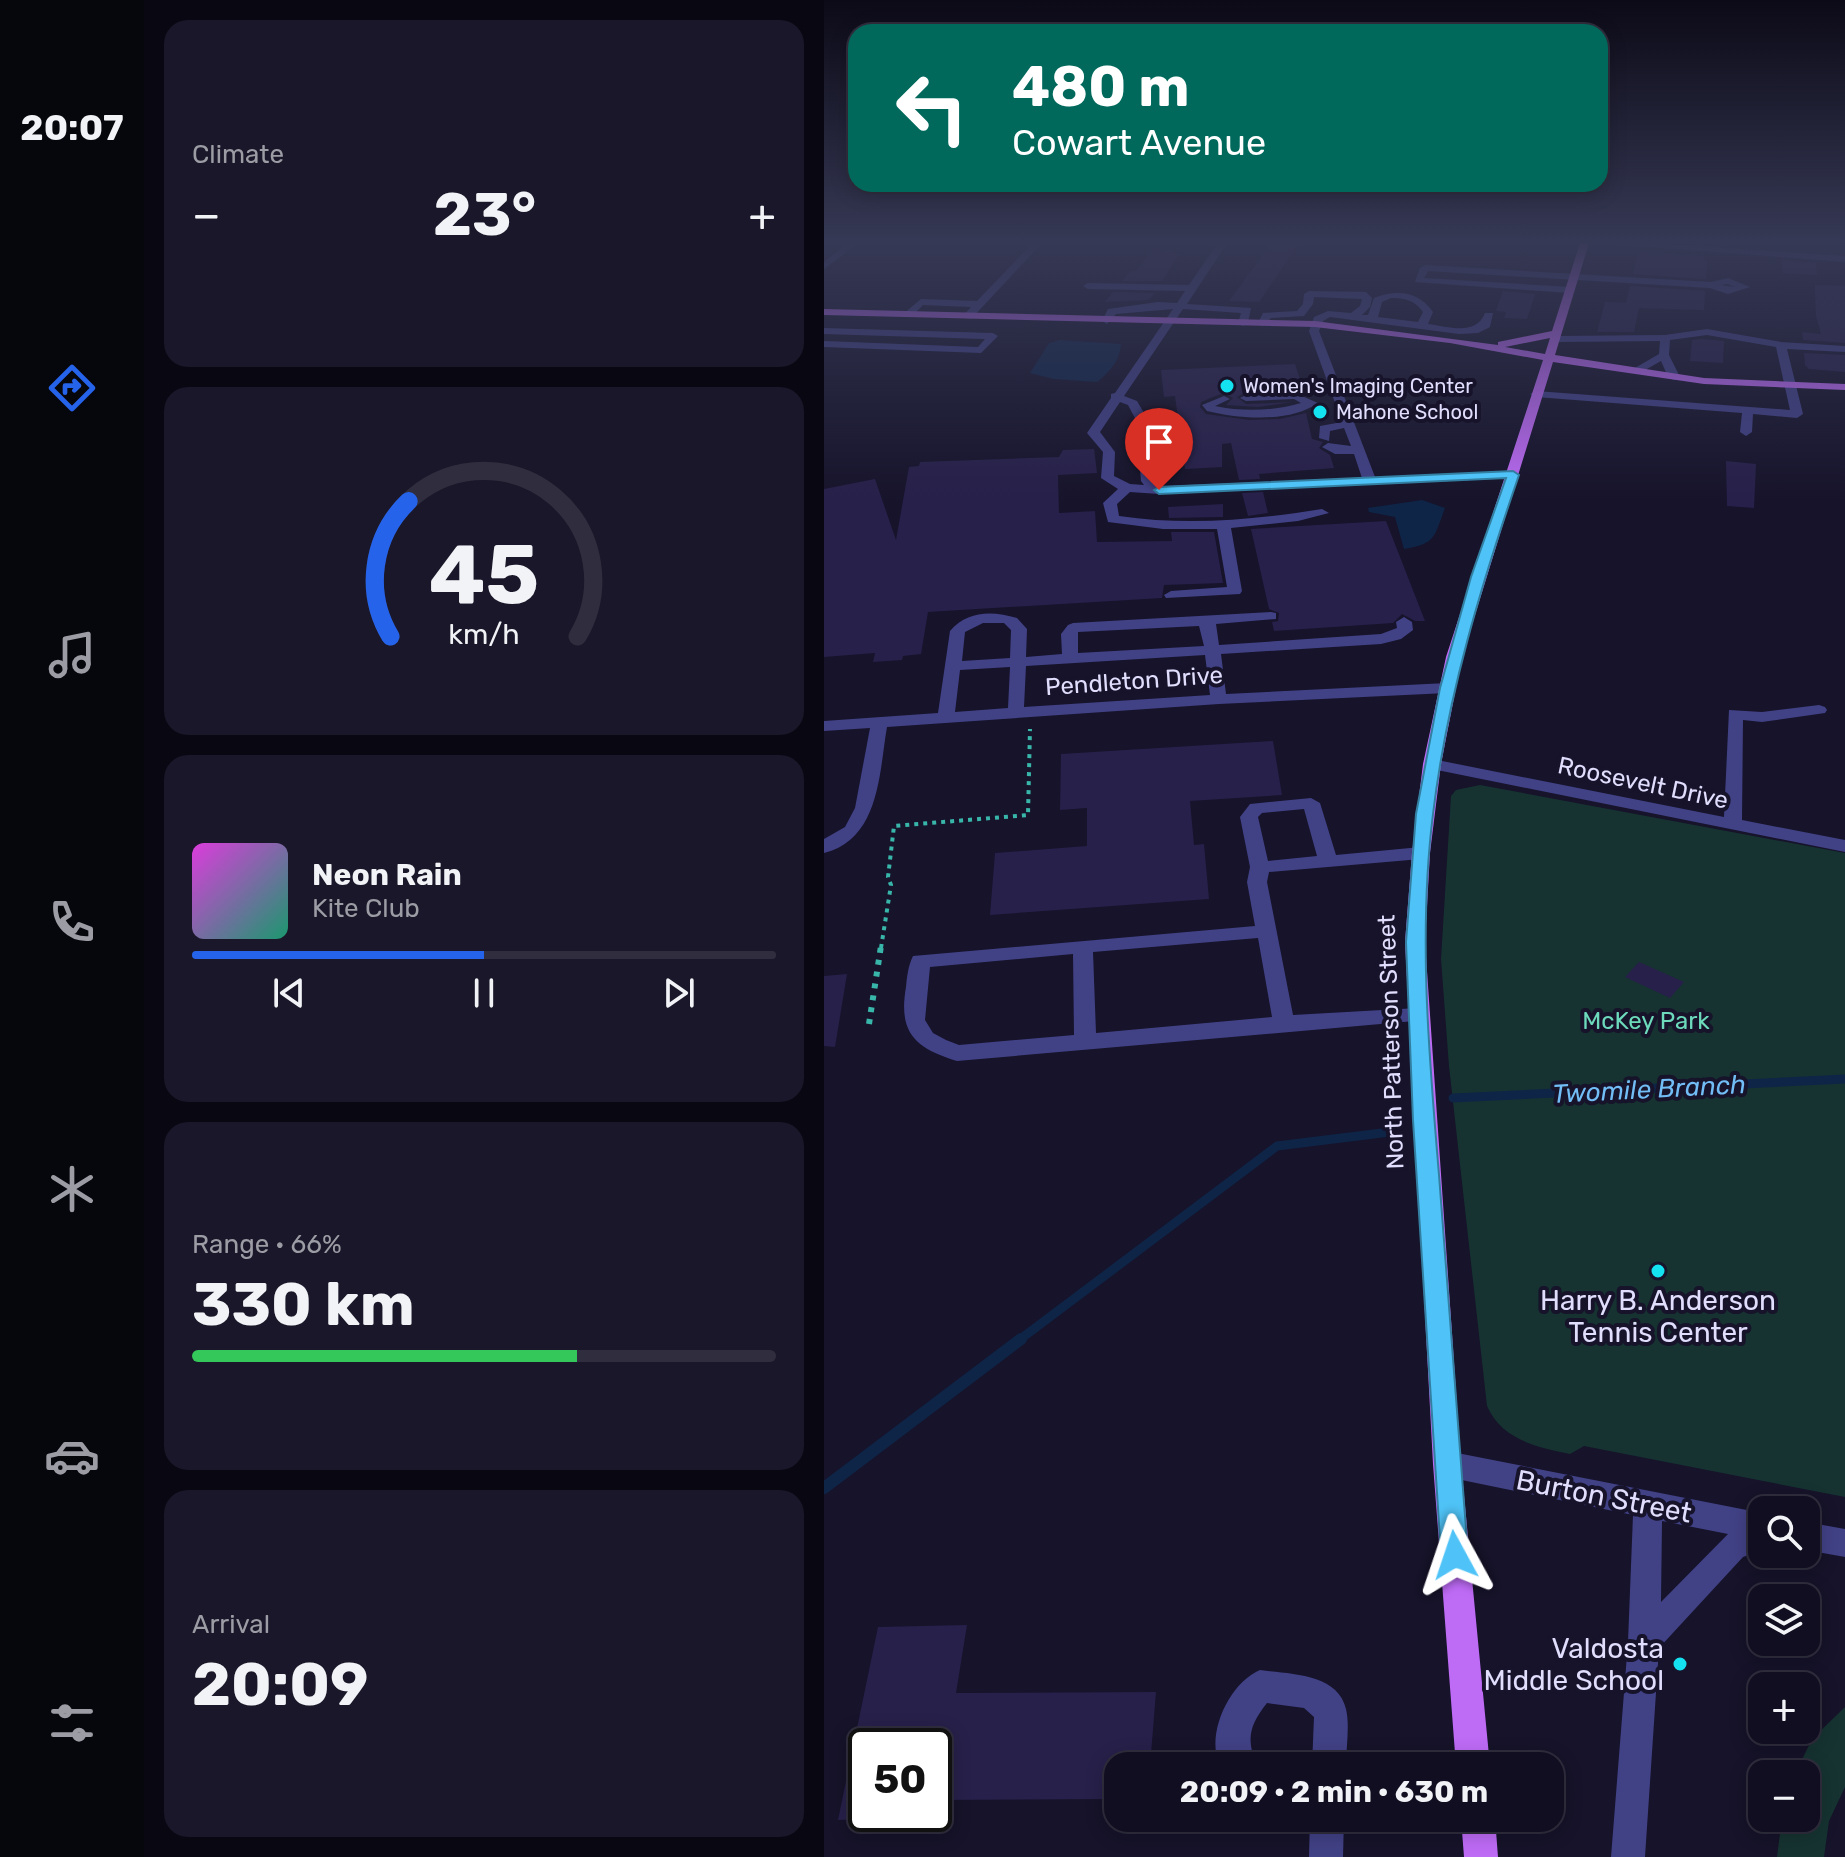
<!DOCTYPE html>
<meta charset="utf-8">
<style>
:root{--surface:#100e20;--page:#191729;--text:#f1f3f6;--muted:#9c9ca5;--line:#302e3e;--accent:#2563eb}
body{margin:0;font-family:Rubik,sans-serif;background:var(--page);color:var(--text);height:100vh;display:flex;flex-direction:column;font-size:30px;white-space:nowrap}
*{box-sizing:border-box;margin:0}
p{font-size:26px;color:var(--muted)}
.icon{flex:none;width:44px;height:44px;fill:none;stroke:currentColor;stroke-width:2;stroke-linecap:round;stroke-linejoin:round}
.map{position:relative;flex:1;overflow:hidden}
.side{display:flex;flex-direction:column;gap:20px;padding:20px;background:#090812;width:680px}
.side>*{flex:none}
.banner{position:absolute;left:24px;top:24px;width:760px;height:168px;border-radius:24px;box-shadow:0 4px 20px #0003,0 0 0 2px var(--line);background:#00695c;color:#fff;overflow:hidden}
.tools{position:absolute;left:924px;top:1496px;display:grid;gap:16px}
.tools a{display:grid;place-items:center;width:72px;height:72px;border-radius:16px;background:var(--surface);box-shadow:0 4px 20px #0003,0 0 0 2px var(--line);font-size:40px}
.speed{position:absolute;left:24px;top:1728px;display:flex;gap:16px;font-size:40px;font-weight:700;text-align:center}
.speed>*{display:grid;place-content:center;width:104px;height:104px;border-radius:50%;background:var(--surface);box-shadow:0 4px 20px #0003,0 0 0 2px var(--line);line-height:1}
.speed .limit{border:4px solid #111;border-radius:12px;background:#fff;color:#111}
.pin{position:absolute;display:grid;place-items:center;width:68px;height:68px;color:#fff;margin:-82px -34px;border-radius:50% 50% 50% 0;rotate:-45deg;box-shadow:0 0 8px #0007}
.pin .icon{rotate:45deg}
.me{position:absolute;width:88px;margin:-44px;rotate:355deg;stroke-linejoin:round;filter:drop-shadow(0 0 6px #0008)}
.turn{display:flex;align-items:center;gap:28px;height:168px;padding:0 32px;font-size:36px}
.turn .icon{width:104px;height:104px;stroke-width:2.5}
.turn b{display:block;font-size:56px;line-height:68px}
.big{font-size:60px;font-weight:700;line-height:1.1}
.side .tile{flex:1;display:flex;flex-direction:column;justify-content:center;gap:12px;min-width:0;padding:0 28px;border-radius:24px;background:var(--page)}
.side .dial{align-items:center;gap:0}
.dial svg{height:208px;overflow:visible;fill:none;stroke:var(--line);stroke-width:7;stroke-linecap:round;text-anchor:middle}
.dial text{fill:var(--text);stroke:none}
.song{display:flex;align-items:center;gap:24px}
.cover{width:96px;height:96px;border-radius:12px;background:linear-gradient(135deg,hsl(300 70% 55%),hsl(160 70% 35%))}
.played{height:8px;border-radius:4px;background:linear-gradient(90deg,var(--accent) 50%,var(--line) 50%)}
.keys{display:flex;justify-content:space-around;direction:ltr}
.heat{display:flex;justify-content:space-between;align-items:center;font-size:44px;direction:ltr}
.charge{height:12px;border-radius:6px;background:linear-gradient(90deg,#34c759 66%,var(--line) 0)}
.trip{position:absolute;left:280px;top:1752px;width:460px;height:80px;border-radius:24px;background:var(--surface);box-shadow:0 4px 20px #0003,0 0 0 2px var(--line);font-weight:700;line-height:80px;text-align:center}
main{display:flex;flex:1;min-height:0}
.tabs{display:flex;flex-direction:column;width:144px;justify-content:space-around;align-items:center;background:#06060d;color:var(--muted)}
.tabs .icon{width:56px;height:56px}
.tabs .active{color:var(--accent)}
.tabs b{font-size:36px;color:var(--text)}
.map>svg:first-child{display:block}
.green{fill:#163331}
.water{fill:#0f2547}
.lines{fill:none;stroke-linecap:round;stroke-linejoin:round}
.stream-far1{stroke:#0f2547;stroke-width:9}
.stream{stroke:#0f2547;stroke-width:12}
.building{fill:#27204a}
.path-far1{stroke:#39b6aa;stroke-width:4;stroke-dasharray:4 5;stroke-linecap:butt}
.path{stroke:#39b6aa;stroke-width:6;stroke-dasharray:5 7;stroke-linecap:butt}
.minor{fill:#414186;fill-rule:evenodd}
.major{fill:#be6bf6;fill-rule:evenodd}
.route{fill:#4fc3f7;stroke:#337fa1;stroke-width:2}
.poi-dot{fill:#15e2f1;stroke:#16132a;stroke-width:3}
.labels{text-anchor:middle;stroke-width:8;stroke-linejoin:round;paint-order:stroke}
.far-poi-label{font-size:20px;fill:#e0ddfd;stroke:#16132a;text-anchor:start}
.street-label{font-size:24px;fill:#e0ddfd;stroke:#16132a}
.park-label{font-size:24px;fill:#6cdabb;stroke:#16132a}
.water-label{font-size:26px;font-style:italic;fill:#72bdf6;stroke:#16132a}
.near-poi-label{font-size:28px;fill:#e0ddfd;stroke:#16132a}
.near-street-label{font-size:28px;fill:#e0ddfd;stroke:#16132a}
</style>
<main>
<nav class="tabs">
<b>20:07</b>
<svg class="icon active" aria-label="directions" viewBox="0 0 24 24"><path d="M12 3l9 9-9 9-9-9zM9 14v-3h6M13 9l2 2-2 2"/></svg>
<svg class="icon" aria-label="music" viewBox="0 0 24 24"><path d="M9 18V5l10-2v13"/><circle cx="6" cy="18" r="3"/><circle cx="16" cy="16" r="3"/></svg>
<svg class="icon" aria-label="phone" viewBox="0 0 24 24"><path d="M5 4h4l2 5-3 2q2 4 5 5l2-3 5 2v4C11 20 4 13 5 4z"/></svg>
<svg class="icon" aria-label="climate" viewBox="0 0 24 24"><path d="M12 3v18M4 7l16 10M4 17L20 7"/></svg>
<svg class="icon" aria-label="car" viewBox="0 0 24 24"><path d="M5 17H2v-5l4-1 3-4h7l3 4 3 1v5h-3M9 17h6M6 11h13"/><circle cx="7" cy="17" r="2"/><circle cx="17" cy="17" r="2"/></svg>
<svg class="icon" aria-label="filters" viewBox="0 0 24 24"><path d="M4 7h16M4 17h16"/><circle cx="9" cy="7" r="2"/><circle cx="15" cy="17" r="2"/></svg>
</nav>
<section class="side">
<div class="tile"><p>Climate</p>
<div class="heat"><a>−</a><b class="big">23°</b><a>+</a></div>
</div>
<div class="tile dial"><svg viewBox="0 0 100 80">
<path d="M14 69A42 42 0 1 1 86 69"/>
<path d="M14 69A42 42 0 0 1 21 17" stroke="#2563eb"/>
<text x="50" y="56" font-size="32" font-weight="700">45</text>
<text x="50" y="72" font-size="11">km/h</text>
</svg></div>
<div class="tile">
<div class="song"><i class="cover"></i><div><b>Neon Rain</b><p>Kite Club</p></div></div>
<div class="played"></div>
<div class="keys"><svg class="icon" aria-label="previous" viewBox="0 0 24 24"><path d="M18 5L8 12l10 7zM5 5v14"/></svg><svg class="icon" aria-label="pause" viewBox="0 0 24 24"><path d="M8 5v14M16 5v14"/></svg><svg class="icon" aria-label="next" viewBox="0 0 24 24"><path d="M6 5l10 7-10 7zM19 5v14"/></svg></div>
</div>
<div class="tile"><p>Range · 66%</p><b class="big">330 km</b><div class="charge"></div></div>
<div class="tile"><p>Arrival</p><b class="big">20:09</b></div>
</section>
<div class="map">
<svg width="1021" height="1857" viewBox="0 0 1021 1857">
<rect width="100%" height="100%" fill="#16132a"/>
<g class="green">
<path d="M656 785 1021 853V1497L760 1446 746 1454C713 1447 678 1440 663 1406L625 1066 617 959 627 796 632 790Z"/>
<polygon points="1021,1707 1021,1787 1005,1821 1000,1857 953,1857 958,1818 982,1818 982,1774 971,1774 988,1739"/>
</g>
<g class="water">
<path d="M236 340 297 344C296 360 286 372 273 382L230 379 206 373 225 343Z"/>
<path d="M598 500 621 508C610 537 612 544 580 549L571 517 545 512 544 508Z"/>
</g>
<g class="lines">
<g class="stream-far1">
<polyline points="629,1098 1021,1079"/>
<polyline points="194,1341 453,1146 566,1132"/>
</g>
<polyline class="stream" points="0,1488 197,1339"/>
</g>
<g class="building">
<polygon points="448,243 475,243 435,302 405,301"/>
<polygon points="328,249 350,250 347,254 355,254 338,281 298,281 307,271 313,271"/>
<polygon points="814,252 880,256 880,261 883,261 882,279 809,274"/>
<polygon points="957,260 992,263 993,275 959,273"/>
<polygon points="991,285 1021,286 1021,343 979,340 978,332 997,334 992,316"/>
<polygon points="806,286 881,291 880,310 815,308 810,332 773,332 781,302 802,303"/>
<polygon points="679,291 711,294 703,319 680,318 682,312 672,311"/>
<polygon points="289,292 331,293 324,300 281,302"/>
<polygon points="878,339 900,341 899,363 866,361 868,340"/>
<polygon points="980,353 1021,355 1021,372 985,369 981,365"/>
<polygon points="471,364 480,391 478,393 471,390 422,392 413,397 422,404 469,402 434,407 402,405 409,398 399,393 377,402 376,407 382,414 425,420 456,419 482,413 488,439 499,442 495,448 506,455 510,468 435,474 436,479 415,480 407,443 398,444 398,467 361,469 351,396 340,397 337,370"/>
<polygon points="270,449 273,473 234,475 235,513 271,511 273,542 348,541 347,532 390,532 399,583 340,585 338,598 104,612 97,654 79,656 78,660 49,662 51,653 0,657 0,489 51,479 72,540 85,467 95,466 96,462 235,457 239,450"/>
<polygon points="902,461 932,464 930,508 903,506"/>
<polygon points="439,492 444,513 424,516 418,493"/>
<polygon points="399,504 399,517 345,518 344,507"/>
<polygon points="562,521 601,621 591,621 578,614 569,623 450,631 448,622 454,621 455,613 445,609 427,529"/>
<polygon points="449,741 458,795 366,801 370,845 380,844 385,899 166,915 171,853 263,846 263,808 236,810 237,754"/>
<polygon points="815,962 860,982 846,998 801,977"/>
<polygon points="23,974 11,1047 0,1046 0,976"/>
<polygon points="143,1625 132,1693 332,1692 326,1766 294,1766 294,1799 110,1800 110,1746 42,1746 42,1819 14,1820 54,1627"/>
</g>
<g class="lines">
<polyline class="path-far1" points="57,948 67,885 64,877 70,826 204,815 206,729"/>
<polyline class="path" points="45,1024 57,946"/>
<g class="minor">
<polygon points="24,243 34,243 0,269 0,262"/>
<polygon points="209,243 218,243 147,319 138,317 147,307 99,305 87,317 78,315 97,299 153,301"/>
<path d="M394 243H403L363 304 427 308 424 323 419 326 414 323 417 313 359 309 300 396 313 401 324 420 329 480 338 486 538 478 530 454H511L498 447 504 443 527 446 520 428 506 431 505 441 495 438 496 426 518 422 485 331 490 317 504 311 527 313 536 306 538 299 490 297 489 304 480 316 447 318 439 326 434 323 439 313 473 311 479 304 480 294 485 291 542 292 548 298 546 307 538 315H544L550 298C572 289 595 291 609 312L604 324C626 327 652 336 661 313H669L666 327 654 333 635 334 506 317 499 321 495 331 551 477 689 471 693 472V478L335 494 306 492 293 504 295 516C364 526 430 520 498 509L505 513 474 521 407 528 418 591 416 594 342 598 340 595 347 591 403 587 393 529H339L284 522 279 503 294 489 277 478 279 452 263 433 287 398V394L291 393 349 309 292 314 283 324 278 321 284 309 334 302 353 303 361 291 264 289 259 286 264 283 365 285ZM567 298C580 298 591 300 599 312L594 322 554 317 558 302ZM296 402 304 405 312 420 317 481 320 485 306 484 290 476 291 452 276 432Z"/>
<polygon points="776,243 825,243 1021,256 1021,262"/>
<path d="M601 265 887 282 904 278 926 287 904 294 886 288 604 271 600 278 746 287 751 290 746 293 591 282 596 268ZM903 284 911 287 897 285Z"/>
<polygon points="0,328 169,333 174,336 157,353 0,347 0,341 154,347 161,339 0,334"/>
<polygon points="883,329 957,342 1021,346 1021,352 963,349 979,414 973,418 929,414 928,432 922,436 916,432 918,413 712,397 706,394 712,391 966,410 952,347 883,335 846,340 845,355 856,377 850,380 844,377 837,361 814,374 804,372 835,354 836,341 731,342 726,339 731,336 841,335"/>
<path d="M471 393 494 403C466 423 415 419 383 411L378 405 400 396 406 399 391 406C419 412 450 411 477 403L470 399 422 401 416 398 422 395Z"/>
<path d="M447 612 452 613V619L392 624 395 645 557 634 573 628 572 622 580 617 588 622 589 630 577 639 557 644 397 654 402 694 623 683 631 688 623 693 395 704 63 727C55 773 56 839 0 853V839L21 827 31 808 46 728 0 731V721L114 713 126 631C144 610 169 611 193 618L203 629 202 657 238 654 237 634 244 625 249 623ZM159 623H180L187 630 186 658 138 661 141 632ZM375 626 380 646 254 653V632ZM381 655 386 695 200 707 202 666ZM186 667 184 708 131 712 136 670Z"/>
<polygon points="995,705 1001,707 1003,710 1001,713 938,722 919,720 918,820 1021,840 1021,852 608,769 599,764 608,759 900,817 905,710 938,712"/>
<path d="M487 798 496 803 512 855 597 847 606 853 597 859 445 872 443 882 469 1015 594 1008 602 1010 605 1015 602 1020 133 1061C91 1048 74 1033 82 987 83 977 84 966 89 956L431 926 423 882 426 867 416 817 426 804ZM480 809 493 856 444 861 434 817 438 813ZM434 938 448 1017 272 1033 269 952ZM249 954 250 1035 135 1045 122 1040 109 1033 101 1020 106 967Z"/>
<path d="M623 1451 938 1513V1550L919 1557 835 1648 821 1857H787L804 1642 809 1515 623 1477 613 1473 609 1464 613 1455ZM838 1521 904 1534 837 1602Z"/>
<polygon points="982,1522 1021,1529 1021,1557 982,1550"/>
<path d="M436 1670C465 1674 514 1673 522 1709 526 1726 522 1748 522 1766H488L490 1717 480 1708 443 1703C425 1726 422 1739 433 1766H396C381 1735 405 1683 436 1670Z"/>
<polygon points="486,1818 520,1818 519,1857 485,1857"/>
</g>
<g class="major">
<path d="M756 243H765L731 355 880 378 1021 384V390L880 384 729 362 638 657 617 764 606 853 601 942 637 1464 666 1766H632L609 1464 581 942 588 853 599 764 622 657 719 360 626 343 491 327 0 315V309L491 321 674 345V342L728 331ZM726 338 721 354 681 347Z"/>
<polygon points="637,1818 671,1818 674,1857 640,1857"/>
</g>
</g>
<linearGradient id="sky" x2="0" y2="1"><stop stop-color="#0c0a17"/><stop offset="0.48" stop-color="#363955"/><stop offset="1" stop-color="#363955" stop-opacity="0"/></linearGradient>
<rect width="1021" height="503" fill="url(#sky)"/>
<path class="route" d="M689 471 695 475C657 585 623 697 609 814 594 933 605 1056 615 1175 625 1302 634 1428 644 1555L640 1564 631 1568 621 1564 617 1555 589 1120 582 942 592 814 616 688 647 577 682 478 335 494 330 490 335 487Z"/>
<g class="poi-dot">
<circle cx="403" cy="386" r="8"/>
<circle cx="496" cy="412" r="8"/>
<circle cx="834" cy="1271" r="8"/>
<circle cx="856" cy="1664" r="8"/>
</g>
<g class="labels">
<g class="far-poi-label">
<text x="419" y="393">Women's Imaging Center</text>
<text x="512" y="419">Mahone School</text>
</g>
<g class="street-label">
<text transform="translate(310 681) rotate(-4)" y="8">Pendleton Drive</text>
<text transform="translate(819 783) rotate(12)" y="8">Roosevelt Drive</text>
<text transform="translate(567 1042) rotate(-92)" y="8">North Patterson Street</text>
</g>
<g class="park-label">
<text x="822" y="1029">McKey Park</text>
</g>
<g class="water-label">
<text transform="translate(825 1089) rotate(-3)" y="9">Twomile Branch</text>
</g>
<g class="near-poi-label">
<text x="834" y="1310">Harry B. Anderson<tspan x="834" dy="32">Tennis Center</tspan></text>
<text x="840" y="1658" text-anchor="end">Valdosta<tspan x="840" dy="32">Middle School</tspan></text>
</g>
<g class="near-street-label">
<text transform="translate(780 1496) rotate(11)" y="10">Burton Street</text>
</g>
</g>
</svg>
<div class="tools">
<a><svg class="icon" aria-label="search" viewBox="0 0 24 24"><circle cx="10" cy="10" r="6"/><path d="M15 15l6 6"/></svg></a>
<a><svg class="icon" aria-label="layers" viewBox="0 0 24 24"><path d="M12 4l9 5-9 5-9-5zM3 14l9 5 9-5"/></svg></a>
<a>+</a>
<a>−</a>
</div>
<div class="speed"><div class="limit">50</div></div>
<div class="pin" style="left:335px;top:490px;background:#d93025"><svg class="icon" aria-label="arrive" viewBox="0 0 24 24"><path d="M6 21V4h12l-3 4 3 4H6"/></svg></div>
<svg class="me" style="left:631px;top:1555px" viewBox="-20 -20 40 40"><path d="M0-17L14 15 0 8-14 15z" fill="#4fc3f7" stroke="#fff" stroke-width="4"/></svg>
<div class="trip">20:09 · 2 min · 630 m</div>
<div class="banner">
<div class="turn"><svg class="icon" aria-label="left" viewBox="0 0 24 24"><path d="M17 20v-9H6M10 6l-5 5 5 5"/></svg><div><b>480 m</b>Cowart Avenue</div></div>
</div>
</div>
</main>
